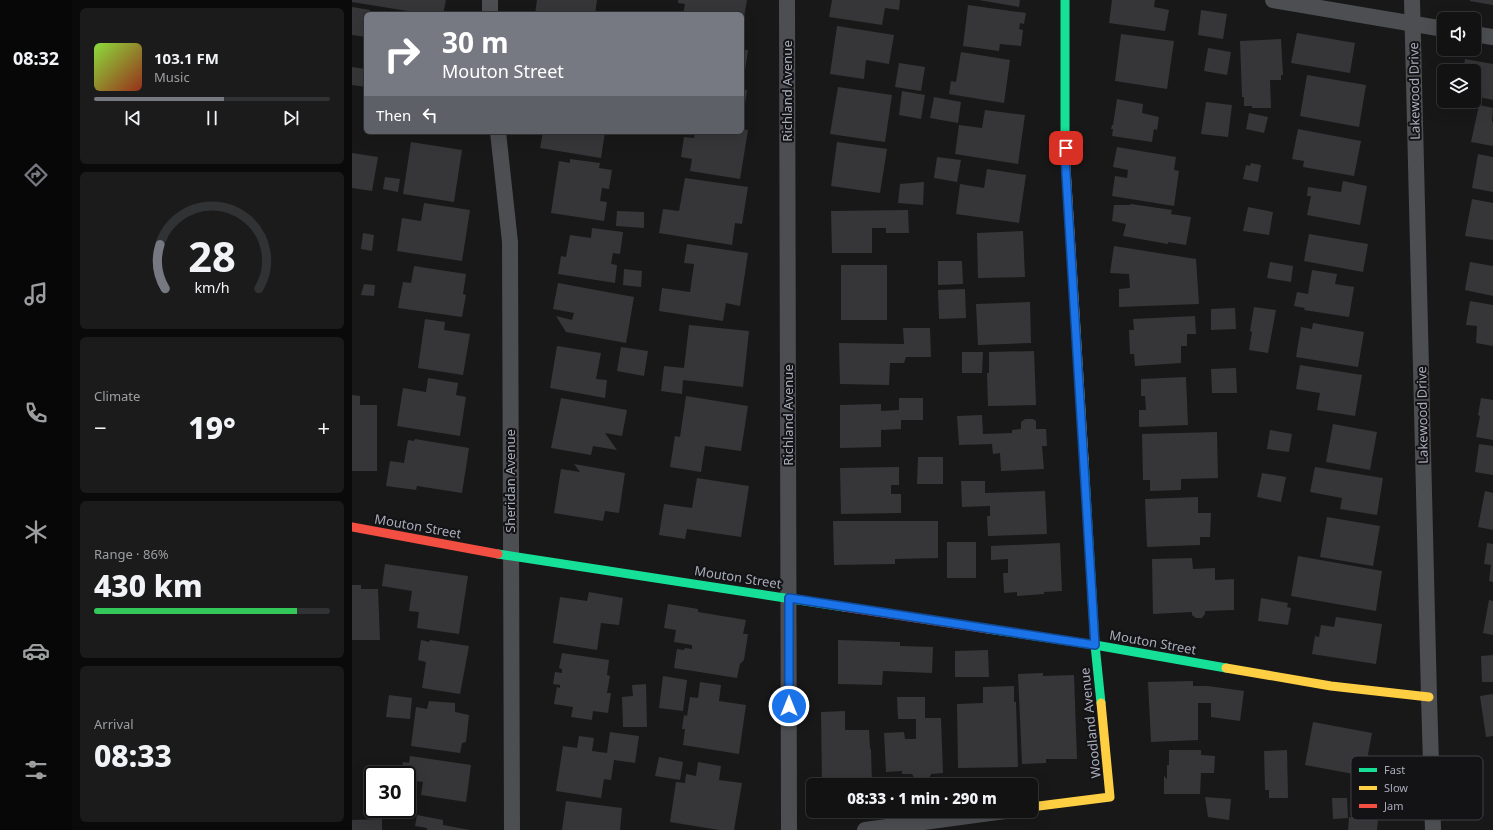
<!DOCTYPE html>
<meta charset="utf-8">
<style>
:root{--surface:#121213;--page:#1b1b1c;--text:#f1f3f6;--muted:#9c9ea0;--line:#313233;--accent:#767982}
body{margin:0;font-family:"Noto Sans",sans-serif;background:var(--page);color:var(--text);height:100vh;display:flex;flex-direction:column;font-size:15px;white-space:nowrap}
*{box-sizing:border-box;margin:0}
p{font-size:13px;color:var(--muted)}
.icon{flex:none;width:22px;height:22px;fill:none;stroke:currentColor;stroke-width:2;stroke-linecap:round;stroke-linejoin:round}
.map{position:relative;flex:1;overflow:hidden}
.sheet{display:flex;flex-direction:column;gap:8px;padding:8px;background:#0a0a0a;width:280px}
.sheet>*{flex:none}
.hud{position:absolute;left:12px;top:12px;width:380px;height:122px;border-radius:6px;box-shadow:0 4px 16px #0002,0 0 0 1px var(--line);background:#767982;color:#fff;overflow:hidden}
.fabs{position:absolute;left:1085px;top:12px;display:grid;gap:8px}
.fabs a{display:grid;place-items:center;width:44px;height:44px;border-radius:6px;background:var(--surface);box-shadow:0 4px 16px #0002,0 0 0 1px var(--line);font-size:20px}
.speed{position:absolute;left:12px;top:766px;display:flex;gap:8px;font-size:20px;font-weight:700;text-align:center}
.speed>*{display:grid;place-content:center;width:52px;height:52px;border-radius:50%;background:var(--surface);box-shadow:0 4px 16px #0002,0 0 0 1px var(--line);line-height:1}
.speed .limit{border:2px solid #111;border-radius:6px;background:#fff;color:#111}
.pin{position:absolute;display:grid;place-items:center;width:34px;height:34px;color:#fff;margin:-17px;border-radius:8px;box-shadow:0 2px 6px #0006}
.me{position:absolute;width:44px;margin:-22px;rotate:0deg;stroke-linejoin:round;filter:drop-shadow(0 0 3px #0008)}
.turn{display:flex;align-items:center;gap:14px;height:84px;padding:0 12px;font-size:18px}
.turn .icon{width:52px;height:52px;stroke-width:2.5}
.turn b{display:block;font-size:28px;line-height:34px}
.then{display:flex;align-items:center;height:38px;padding:0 12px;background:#0003;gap:8px;font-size:15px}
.big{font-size:30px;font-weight:800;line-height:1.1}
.sheet .card{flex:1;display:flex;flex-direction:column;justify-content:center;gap:6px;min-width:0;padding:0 14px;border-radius:6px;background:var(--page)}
.sheet .dial{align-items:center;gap:0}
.dial svg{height:104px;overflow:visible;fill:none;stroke:var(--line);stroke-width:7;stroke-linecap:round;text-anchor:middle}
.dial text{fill:var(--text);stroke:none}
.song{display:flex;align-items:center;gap:12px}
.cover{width:48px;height:48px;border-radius:6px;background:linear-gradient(135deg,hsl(90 70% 55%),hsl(10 70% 35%))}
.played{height:4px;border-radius:2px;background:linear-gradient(90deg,var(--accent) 55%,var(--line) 55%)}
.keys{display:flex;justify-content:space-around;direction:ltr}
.heat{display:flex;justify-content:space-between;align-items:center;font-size:22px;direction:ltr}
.charge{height:6px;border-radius:3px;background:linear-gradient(90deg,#34c759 86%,var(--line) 0)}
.trip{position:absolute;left:454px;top:778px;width:232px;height:40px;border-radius:6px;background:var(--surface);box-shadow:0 4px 16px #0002,0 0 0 1px var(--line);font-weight:800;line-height:40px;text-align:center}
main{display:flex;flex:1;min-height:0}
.tabs{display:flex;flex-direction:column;width:72px;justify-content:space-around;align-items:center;background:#070708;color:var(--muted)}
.tabs .icon{width:28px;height:28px}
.tabs .current{color:var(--accent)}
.tabs b{font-size:18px;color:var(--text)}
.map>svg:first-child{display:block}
.building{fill:#363638}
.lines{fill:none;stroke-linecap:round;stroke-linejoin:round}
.street{stroke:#4c4e52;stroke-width:16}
.fast{stroke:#16e098;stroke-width:9}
.slow{stroke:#ffcf43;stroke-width:9}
.jam{stroke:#f24e42;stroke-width:9}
.route-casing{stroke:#114b97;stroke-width:10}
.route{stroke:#1a73e8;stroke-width:7}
.labels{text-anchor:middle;stroke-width:4;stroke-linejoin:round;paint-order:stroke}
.street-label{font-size:13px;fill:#a9adba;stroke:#131215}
.key{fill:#131215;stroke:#404047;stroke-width:1}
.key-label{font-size:11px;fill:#a9adba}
</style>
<main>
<nav class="tabs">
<b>08:32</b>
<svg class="icon current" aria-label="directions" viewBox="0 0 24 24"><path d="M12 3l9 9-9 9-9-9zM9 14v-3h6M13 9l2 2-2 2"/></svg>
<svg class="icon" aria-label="music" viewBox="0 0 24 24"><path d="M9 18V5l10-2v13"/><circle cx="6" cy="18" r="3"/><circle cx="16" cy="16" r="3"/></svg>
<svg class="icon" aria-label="phone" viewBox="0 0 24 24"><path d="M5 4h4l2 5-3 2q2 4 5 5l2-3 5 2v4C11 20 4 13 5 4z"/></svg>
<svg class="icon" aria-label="climate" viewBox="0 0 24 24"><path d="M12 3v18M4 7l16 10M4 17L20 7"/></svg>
<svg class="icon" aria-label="car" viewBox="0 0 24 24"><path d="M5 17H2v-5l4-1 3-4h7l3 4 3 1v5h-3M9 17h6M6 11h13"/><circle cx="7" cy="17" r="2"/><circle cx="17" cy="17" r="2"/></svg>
<svg class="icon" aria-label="filters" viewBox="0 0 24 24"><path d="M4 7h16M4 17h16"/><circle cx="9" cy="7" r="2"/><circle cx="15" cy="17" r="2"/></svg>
</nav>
<section class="sheet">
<div class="card">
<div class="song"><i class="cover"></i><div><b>103.1 FM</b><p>Music</p></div></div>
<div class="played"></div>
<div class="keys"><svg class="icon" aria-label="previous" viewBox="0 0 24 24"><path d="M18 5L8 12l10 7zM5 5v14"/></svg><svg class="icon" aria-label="pause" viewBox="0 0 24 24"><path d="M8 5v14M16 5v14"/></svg><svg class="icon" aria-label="next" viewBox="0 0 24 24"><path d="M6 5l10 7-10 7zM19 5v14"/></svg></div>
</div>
<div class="card dial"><svg viewBox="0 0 100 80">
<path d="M14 69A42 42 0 1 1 86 69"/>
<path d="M14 69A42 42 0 0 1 10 35" stroke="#767982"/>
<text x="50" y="56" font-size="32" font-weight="700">28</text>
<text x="50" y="72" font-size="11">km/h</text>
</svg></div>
<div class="card"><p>Climate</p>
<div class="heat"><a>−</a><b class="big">19°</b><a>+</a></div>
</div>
<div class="card"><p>Range · 86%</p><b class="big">430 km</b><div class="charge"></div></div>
<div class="card"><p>Arrival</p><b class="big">08:33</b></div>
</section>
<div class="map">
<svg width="1141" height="830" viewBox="0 0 1141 830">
<rect width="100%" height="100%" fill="#181819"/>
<g class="building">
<polygon points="0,0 94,0 91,14 74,14 0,2"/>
<polygon points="185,0 245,0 243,14 183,14"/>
<polygon points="326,0 395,0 391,23 390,14 331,14 333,4 326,3"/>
<polygon points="480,0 548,0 547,10 533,8 530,25 477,17"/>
<polygon points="627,0 668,0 667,7"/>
<polygon points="760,0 803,0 802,7 817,10 813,31 757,23"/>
<polygon points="1118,0 1141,0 1141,5 1118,1"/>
<polygon points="616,5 674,13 672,24 668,23 667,29 671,30 669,46 648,44 647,51 611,46"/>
<polygon points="0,7 18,10 18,14 14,14 14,37 0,35"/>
<polygon points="849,10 875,14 871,39 846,35"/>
<polygon points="485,26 542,35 537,64 514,60 512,79 478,74"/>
<polygon points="945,33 1003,43 998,73 939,63"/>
<polygon points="769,34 822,41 815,89 763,81"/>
<polygon points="929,39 931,75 929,75 929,80 918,80 919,108 900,108 900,106 892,106 892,97 890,97 888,41"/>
<polygon points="856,48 879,52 875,75 852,71"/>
<polygon points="390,50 396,50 391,84 390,84"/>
<polygon points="609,52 658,60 652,103 597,94 599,81 604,82"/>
<polygon points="1113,59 1141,64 1141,100 1122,96 1122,71 1111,71"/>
<polygon points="547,63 573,67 569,91 543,87"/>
<polygon points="0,67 14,69 14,87 0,85"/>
<polygon points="955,75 1014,85 1007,127 948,116"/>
<polygon points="486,87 540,95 533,142 478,134"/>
<polygon points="390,89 395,90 391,119 390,119"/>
<polygon points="550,91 573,95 569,119 547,115"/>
<polygon points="582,97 609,102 606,123 578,118"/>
<polygon points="765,99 791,104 790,113 807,117 805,130 802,129 800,142 760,136 761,129 759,129 760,125 761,125"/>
<polygon points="854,102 880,105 876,137 849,134"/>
<polygon points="1127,105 1141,108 1140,122 1141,122 1141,146 1119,142"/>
<polygon points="633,110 673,115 666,164 603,154 607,125 630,128"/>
<polygon points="897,113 916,117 912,133 894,129"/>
<polygon points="390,129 396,130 388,179 338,171 340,159 329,157 332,137 342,138 343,132 390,132"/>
<polygon points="946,129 1009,141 1002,176 951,167 952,161 940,159"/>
<polygon points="191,132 253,132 249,158 188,148"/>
<polygon points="59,142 110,150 102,202 51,194"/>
<polygon points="485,142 535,149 528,193 479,186"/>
<polygon points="765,147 824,157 822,170 827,171 822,206 760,196 763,176 775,178 776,170 761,167"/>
<polygon points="0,153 26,157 20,191 0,188"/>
<polygon points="1126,154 1141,157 1141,192 1120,188"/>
<polygon points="585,157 609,160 605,182 582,178"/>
<polygon points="218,159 248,163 247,168 260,170 257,189 250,188 248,201 255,202 252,221 199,213 207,161 218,163"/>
<polygon points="899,163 909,165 906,182 891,179 894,165 898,166"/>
<polygon points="635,169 674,175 667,223 604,214 608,184 632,188"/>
<polygon points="33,177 48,179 46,192 31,189"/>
<polygon points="333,178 396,187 390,224 383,223 380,245 307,233 311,209 327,211"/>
<polygon points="991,181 1015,186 1008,225 955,215 959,196 955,196 956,187 989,192"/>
<polygon points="572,182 571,205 546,203 548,184"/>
<polygon points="1120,199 1141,203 1141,240 1113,236"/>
<polygon points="72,203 118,210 110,261 45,251 50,218 69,221"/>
<polygon points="779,204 820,210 819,214 839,217 834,245 816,242 816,244 771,236 774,224 760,221 762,205 778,205"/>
<polygon points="896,207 921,212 917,235 891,231"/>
<polygon points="556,210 557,233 534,233 534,228 520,228 520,253 480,253 479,211"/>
<polygon points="265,211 292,212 292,228 264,226"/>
<polygon points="240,228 271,232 268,254 261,253 259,264 265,265 263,283 206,274 209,256 214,257 218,235 239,238"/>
<polygon points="671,231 673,277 626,278 625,233"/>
<polygon points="11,233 22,235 20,251 9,249"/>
<polygon points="957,234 1016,244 1011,272 952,261"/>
<polygon points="335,244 396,253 388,306 374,303 371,321 307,311 310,288 338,292 342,264 332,263"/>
<polygon points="762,246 844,259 847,304 767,307 767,289 778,288 777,274 758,273"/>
<polygon points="586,261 610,261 611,284 586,285"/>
<polygon points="918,262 941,266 939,282 915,278"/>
<polygon points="1118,262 1141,266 1141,296 1113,290"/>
<rect x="489" y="265" width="46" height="55"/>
<polygon points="62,266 114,274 111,294 114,295 110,317 46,308 51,282 59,283"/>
<polygon points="272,269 290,271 289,287 271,285"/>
<polygon points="960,270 985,274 983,284 1002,287 997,317 952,310 953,308 942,306 945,292 956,294"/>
<polygon points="206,283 282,297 274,343 214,332 204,316 220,320 222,313 201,309"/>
<polygon points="12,284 23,285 22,296 9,295"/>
<polygon points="613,289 614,318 587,319 586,290"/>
<polygon points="1118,301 1141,305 1141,346 1124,343 1125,326 1114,325"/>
<polygon points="678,302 679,343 626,345 624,304"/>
<polygon points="902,307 924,310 916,353 897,350 900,332 898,331"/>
<polygon points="883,308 884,329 859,330 859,309"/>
<polygon points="843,316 844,334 835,334 835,346 829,346 829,363 783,366 782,354 778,354 777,330 782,330 781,319"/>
<polygon points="73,319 93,322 92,330 118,334 111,375 66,368"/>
<polygon points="961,323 1012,332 1006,367 944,357 949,327 960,329"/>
<polygon points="337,325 397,331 391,387 331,380 330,394 309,391 312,366 332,368"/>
<polygon points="551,328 578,328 579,357 554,357 552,363 538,363 537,385 488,384 487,343 552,344"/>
<polygon points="205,346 249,353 244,379 255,380 253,398 198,388"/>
<polygon points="269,347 296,351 292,376 265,371"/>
<polygon points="682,351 684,405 636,406 635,373 637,373 637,352"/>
<polygon points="610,352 631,352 630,373 610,373"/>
<polygon points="948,365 1010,375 1003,416 965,410 968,393 944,389"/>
<polygon points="884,368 885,393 860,393 859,369"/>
<polygon points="834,377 836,425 787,427 787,410 794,410 793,396 789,396 789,379"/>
<polygon points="76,378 106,383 104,395 114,397 108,436 45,426 51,388 74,392"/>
<polygon points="0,395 8,396 8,405 25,405 25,471 0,471"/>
<polygon points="334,396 396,406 389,451 353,446 349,472 318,467 323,436 328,437"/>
<polygon points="209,398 275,410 270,436 253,433 265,450 241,446 239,455 199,448"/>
<polygon points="547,398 571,398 571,420 549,420 549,429 529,430 529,447 488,448 488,405 529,404 529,411 547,410"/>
<polygon points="1129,398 1141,400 1141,440 1124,437 1128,416 1126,415"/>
<polygon points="630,415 631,434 660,433 660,430 669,429 669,422 673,419 681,419 684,421 684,429 694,429 695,446 690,446 692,469 649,471 648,453 641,454 640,444 607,445 605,416"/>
<polygon points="981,424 1025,432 1018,470 974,462"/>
<polygon points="918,430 940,434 937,452 915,449"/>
<polygon points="865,432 866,478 829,479 829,490 798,491 798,480 791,480 790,434"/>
<polygon points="63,439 117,448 110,493 65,486 64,490 34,486 38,461 52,463 56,440 62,441"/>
<polygon points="1127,444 1141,446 1141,475 1123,472"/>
<polygon points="566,457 591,457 591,484 565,484"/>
<polygon points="222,464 273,473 267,513 253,511 251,521 202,513 209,469 228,472"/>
<polygon points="547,467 547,485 539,485 539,494 549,494 549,513 489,514 488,468"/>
<polygon points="963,467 1031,478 1025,515 988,509 990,498 958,492"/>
<polygon points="910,473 934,477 929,502 905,497"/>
<polygon points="345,478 397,486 389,537 335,529 333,539 307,535 312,504 340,508"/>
<polygon points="609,481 633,481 633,493 693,491 695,534 636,536 635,516 638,516 638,506 610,507"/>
<polygon points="1133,491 1141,493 1141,530 1126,527"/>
<polygon points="846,497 846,513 859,513 858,537 848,537 848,545 795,547 793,499"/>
<polygon points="975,517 1028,526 1021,566 968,557"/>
<polygon points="481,521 586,521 586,558 543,559 543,564 482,565"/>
<rect x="595" y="542" width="29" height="36"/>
<polygon points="708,543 710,591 692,592 692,594 665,596 665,592 652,593 651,573 656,573 656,559 639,560 639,546"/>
<polygon points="1135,543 1141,544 1141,582 1137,581 1139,565 1132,564"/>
<polygon points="946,556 1030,571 1024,611 939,596"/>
<polygon points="840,558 841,569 863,568 863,580 882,579 882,610 853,611 853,614 850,618 844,618 840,615 840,612 801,614 800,559"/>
<polygon points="33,564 116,576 107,634 65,628 67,612 57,611 60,591 30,586"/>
<polygon points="0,585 9,585 9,589 26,589 28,640 0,640"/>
<polygon points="237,592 271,598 267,625 249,623 245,650 201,643 208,597 235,601"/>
<polygon points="909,598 936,603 935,607 939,608 936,625 906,621"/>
<polygon points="1137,600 1141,601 1141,635 1131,633"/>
<polygon points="316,604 346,609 346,612 394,620 391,634 396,634 392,660 388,664 385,678 322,668 325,649 332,650 333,648 340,649 340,645 322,642 324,630 312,628"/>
<polygon points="984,617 1030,624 1024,664 960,654 963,636 967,637 969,625 982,627"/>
<polygon points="69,640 77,642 78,640 117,646 108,694 70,688 74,662 66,660"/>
<polygon points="486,640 548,642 548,646 581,647 580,673 531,671 530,685 486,684"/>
<polygon points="636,650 637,677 603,677 603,651"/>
<polygon points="210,653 257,660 255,675 258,676 255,693 259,693 256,713 241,711 240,720 219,717 221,707 202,704 205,687 208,688 208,685 201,684 203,672 210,673 210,669 207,668"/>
<polygon points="1141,655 1141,682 1130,682 1129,656"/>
<polygon points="691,673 691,676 722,675 725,759 694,759 694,763 670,764 666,674"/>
<polygon points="311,676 335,680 331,711 307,708"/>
<polygon points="841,681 841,686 856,686 892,691 888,721 859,717 859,703 846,703 846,740 799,742 796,682"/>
<polygon points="348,682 369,685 367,701 394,705 387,754 331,745 333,729 330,729 332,715 335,716 338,697 346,698"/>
<polygon points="294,684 295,727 271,727 270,697 281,696 280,685"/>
<polygon points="662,686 662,702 664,702 666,767 606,768 605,704 631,703 631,687"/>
<polygon points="1141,694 1141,736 1134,737 1128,696"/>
<polygon points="37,695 60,698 58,719 34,717"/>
<polygon points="545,697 573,697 573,718 589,718 591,773 579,774 577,779 572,781 567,781 563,779 560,774 550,774 550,771 534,772 532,733 552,732 553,739 564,739 564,719 546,719"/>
<polygon points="77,701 103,703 103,712 117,715 114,742 110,743 108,753 59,746 64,707 75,709"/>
<polygon points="493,711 493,730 517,730 518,748 519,750 520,785 470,785 469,712"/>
<polygon points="961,722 1020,733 1012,776 953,765"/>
<polygon points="258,732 287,736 283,763 262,760 259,780 252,779 249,798 204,791 211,746 225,748 227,736 242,738 240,751 255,753"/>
<polygon points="817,750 849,750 849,755 863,756 862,773 849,773 848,794 812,794 812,776 815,779 815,765 817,765"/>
<polygon points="935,750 936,798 917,798 917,790 913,790 912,751"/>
<polygon points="58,756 119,765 114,802 69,795 71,782 55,780 56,770 50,769 51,762 57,763"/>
<polygon points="307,757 331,762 328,780 303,776"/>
<polygon points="346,762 369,766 367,780 390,783 382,830 367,830 318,822 324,782 333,783 334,774 344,776"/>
<polygon points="853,797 879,799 877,820 856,817"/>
<polygon points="980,798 995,798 996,818 981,819"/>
<polygon points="214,801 270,808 268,830 210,830"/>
<polygon points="65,815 91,820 91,825 118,830 75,830 75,828 63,826"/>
<polygon points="997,817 1026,820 1025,830 996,830"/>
<polygon points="30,819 30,830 0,830 0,820"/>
</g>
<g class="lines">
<g class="street">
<polyline points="138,0 138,14"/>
<polyline points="435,0 437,830"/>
<polyline points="921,0 1092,29"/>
<polyline points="1060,0 1077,697 1081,830"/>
<polyline points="1122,34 1141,37"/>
<polyline points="146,132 158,242 160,830"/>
<polyline points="513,830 653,811"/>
</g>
<g class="fast">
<polyline points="713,0 713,152"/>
<polyline points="732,459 743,645 749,703"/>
<polyline points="146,554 492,607"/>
<polyline points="636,629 743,645 874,668"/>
</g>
<g class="slow">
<polyline points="713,152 732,459"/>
<polyline points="874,668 979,686 1077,697"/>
<polyline points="679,807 758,797 749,703"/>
</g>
<g class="jam">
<polyline points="0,527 146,554"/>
<polyline points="492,607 636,629"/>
</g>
</g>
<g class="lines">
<g class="route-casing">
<polyline id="route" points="437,706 437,598 743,645 713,157 714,148"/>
</g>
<use href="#route" class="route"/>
</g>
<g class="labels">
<g class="street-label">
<text transform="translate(435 91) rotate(-90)" y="5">Richland Avenue</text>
<text transform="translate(1062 91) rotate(-91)" y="5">Lakewood Drive</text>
<text transform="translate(436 415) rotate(-90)" y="5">Richland Avenue</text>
<text transform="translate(1070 415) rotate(-91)" y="5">Lakewood Drive</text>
<text transform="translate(158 481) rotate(-90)" y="5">Sheridan Avenue</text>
<text transform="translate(66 526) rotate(10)" y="5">Mouton Street</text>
<text transform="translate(386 577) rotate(9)" y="5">Mouton Street</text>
<text transform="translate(801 642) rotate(10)" y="5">Mouton Street</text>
<text transform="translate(738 723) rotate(-96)" y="5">Woodland Avenue</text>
</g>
</g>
<rect x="999" y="756" width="132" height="64" rx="6" class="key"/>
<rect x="1007" y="768" width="18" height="4" fill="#16e098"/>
<rect x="1007" y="786" width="18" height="4" fill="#ffcf43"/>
<rect x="1007" y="804" width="18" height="4" fill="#f24e42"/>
<g class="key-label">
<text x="1032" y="774">Fast</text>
<text x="1032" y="792">Slow</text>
<text x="1032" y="810">Jam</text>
</g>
</svg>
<div class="fabs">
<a><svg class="icon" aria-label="sound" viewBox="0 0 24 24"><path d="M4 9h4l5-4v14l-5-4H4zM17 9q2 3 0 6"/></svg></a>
<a><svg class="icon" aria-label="layers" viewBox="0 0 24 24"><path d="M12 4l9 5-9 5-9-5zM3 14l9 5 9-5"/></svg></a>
</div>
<div class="speed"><div class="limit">30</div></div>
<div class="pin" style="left:714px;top:148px;background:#d93025"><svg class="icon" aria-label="arrive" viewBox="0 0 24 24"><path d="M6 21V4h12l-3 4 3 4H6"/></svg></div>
<svg class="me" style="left:437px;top:706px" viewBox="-20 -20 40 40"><circle r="17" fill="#1a73e8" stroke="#fff" stroke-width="3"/><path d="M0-11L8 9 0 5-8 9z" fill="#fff"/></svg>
<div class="trip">08:33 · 1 min · 290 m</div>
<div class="hud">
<div class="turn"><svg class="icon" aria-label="right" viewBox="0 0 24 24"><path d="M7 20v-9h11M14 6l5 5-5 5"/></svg><div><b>30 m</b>Mouton Street</div></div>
<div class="then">Then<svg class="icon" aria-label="left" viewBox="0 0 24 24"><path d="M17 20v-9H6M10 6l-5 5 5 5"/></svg></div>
</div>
</div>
</main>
